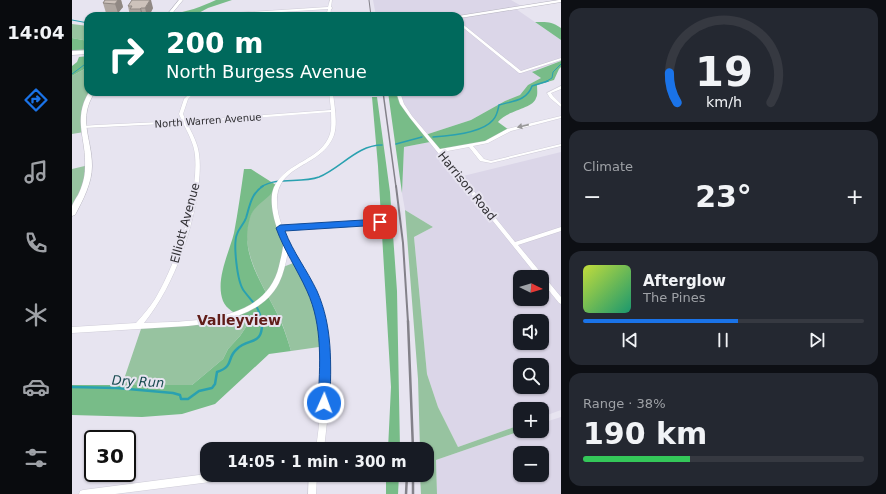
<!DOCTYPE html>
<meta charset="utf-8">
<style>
:root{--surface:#171b24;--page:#242831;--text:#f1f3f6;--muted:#9ea1a6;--line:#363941;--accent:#1a73e8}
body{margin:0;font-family:"DejaVu Sans",sans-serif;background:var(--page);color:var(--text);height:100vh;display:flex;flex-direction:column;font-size:15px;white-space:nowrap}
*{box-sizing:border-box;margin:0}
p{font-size:13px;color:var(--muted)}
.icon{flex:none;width:22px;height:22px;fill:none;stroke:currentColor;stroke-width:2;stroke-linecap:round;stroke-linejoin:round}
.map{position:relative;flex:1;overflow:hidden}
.panel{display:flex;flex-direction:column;gap:8px;padding:8px;background:#0d0f14;width:325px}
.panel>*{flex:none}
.banner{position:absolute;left:12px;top:12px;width:380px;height:84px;border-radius:12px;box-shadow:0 1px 3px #0004;background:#00695c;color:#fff;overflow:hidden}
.needle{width:26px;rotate:95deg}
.controls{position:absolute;left:441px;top:270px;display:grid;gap:8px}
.controls a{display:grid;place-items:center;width:36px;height:36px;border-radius:8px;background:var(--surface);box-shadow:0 1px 3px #0004;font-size:20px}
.speed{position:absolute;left:12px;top:430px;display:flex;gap:8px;font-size:20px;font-weight:700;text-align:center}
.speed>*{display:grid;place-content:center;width:52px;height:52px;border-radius:50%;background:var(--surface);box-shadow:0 1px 3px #0004;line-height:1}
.speed .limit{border:2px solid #111;border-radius:6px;background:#fff;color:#111}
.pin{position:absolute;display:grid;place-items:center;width:34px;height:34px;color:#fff;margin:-17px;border-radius:8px;box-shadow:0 2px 6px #0006}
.me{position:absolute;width:44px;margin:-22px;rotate:2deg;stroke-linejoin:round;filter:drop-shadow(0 0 3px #0008)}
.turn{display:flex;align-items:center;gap:14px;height:84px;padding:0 16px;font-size:18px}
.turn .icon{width:52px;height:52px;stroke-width:2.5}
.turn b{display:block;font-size:28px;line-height:34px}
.big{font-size:30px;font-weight:600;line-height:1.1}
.panel .tile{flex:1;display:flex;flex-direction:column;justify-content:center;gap:6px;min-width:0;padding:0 14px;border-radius:12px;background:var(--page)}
.panel .dial{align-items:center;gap:0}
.dial svg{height:104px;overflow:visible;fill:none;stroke:var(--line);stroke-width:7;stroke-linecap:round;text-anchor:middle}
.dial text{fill:var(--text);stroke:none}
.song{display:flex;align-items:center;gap:12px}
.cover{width:48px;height:48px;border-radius:6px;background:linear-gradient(135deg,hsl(70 70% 55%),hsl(160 70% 35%))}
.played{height:4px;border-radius:2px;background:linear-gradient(90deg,var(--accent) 55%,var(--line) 55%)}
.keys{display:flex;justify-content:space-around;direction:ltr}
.heat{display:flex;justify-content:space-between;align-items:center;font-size:22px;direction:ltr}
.charge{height:6px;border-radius:3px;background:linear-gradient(90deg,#34c759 38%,var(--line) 0)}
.trip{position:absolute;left:128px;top:442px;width:234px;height:40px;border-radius:12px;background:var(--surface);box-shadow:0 1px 3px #0004;font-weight:600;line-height:40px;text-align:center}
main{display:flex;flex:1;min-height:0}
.tabs{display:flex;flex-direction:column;width:72px;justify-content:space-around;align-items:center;background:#090b0e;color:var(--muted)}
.tabs .icon{width:28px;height:28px}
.tabs .active{color:var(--accent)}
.tabs b{font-size:18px;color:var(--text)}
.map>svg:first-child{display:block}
.built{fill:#dbd6e8;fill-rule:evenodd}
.green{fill:#97c3a0}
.forest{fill:#78bc88}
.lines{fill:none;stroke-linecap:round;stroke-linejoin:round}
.stream-far3{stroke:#2aa1b0;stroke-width:1}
.stream-far2{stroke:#2aa1b0;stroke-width:1.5}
.stream-far1{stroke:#2aa1b0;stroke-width:2}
.stream{stroke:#2aa1b0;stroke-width:2.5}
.street-casing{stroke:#b8b6c1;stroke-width:0.5}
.secondary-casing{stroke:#b8b6c1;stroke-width:1}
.street{fill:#fff;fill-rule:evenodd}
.secondary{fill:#fff;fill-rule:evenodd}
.rail-far3{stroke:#838189;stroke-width:1}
.rail-far2{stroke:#838189;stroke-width:1.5}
.rail-far1{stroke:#838189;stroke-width:2}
.rail{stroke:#838189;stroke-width:2.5}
.wall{fill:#b0a7a1}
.shaded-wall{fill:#908883}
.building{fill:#cdc2bb;stroke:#908883}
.oneway{fill:#979698}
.route{fill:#1a73e8;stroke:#114b97}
.labels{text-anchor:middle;stroke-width:4;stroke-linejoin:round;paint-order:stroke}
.far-street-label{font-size:10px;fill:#2f2e32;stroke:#e7e4f0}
.street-label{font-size:12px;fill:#2f2e32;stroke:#e7e4f0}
.water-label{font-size:13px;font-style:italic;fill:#17494f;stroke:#e7e4f0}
.quarter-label{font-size:14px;font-weight:bold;fill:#601c18;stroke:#e7e4f0}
</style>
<main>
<nav class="tabs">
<b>14:04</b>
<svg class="icon active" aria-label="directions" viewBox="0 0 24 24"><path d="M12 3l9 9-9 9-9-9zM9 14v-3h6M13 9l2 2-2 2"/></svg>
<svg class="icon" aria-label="music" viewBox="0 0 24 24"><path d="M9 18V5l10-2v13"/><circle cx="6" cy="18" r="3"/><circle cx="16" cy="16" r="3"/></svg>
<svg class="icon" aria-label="phone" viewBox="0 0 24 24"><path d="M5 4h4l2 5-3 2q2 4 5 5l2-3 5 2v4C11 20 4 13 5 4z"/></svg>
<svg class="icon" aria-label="climate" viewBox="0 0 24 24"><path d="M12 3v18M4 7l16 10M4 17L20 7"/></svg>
<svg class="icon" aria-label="car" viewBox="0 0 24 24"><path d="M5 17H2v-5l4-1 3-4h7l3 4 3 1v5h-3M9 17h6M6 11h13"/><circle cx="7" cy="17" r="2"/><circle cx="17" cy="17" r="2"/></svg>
<svg class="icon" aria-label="filters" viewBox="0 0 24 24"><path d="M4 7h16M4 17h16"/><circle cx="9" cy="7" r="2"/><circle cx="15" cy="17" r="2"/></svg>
</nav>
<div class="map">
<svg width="489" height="494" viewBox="0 0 489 494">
<rect width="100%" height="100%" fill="#e7e4f0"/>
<g class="built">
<polygon points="301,0 439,0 451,7 444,9 489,40 489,61 461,71 469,78 456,85 448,95 433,101 399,120 353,135 334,110 326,92 388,92 388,16 304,16"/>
<path d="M358 142 387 177 489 152V410L470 417V409H448V425L386 447 366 407 355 374 342 237 361 227 333 210 330 193 332 147ZM448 277H470V299H448ZM448 321H470V343H448ZM448 365H470V387H448Z"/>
<path d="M489 417V494H365L364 460 448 431H470V423ZM448 453H470V475H448Z"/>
</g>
<g class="green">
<polygon points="0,24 16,26 16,41 0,38"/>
<polygon points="16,67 16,92 20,92 14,100 12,132 0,134 0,76"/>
<polygon points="17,165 16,175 0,213 0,169"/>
<path d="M202 190V202L214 245 211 267 224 262 240 291 254 346 219 351C216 341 213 331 209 321 195 291 162 247 180 212 185 203 195 197 202 190Z"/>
<polygon points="333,210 361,227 342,237 355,374 366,407 386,447 448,425 448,431 364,460 365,494 349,494 348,475 355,475 355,449 348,449 346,379"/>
<polygon points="164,314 172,318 174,327 168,336 156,349 151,359 120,385 50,385 70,326 124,323"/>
</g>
<g class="forest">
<path d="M144 0H160L136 8 121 16H96L98 14C115 12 129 7 144 0Z"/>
<path d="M463 22C475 22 479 21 489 28V40Z"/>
<polygon points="0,38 16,41 16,50 9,53 0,53"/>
<polygon points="16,56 16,67 0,76 0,66 5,62 7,57"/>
<path d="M489 61V67L487 69 482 80 465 85C465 89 466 95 464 98 461 109 435 110 426 122L437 130 417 141 366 151 358 142 332 147 330 193 316 92H326L330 104 353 135 399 120 433 101 448 95 456 85 469 78 460 72Z"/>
<polygon points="300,97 305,97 318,192 325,291 328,449 316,449 319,387 306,166"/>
<path d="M172 169H179L204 185C200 199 182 203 178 218 166 256 195 289 209 322 213 331 216 341 219 351L197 354 143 404 110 414 70 417 0 415V385H120L151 359 156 349 168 336 174 327 172 318C164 314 154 309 151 301 143 280 157 253 162 233 166 212 169 190 172 169Z"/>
<polygon points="314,475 327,475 326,494 314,494"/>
</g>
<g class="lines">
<g class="stream-far3">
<polyline points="0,20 16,23"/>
<polyline points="0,74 16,62"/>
<polyline points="473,82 480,78 481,72 489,64"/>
</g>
<g class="stream-far2">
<path d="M361 137C377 136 410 133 421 120 425 116 426 110 427 105 440 101 455 101 460 86L476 81"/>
<polyline points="324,144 350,137"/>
<path d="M189 187C206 176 228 184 247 177 269 168 285 145 310 145"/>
</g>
<path class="stream-far1" d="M190 322C187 306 181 303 172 291 165 282 161 244 165 234 167 228 172 224 174 218 178 205 179 194 191 186"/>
<path class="stream" d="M0 387 45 388 101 393 108 395 109 399H116L127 391 140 388 143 384 145 372C163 366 154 358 165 349 177 337 191 347 190 321"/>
<g class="street-casing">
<g id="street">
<polygon points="258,0 260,0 259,7 261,8 259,9 258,16 254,16 256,9 144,16 127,16 129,15 256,7"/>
<polygon points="388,22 449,71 489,58 489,60 449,73 447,73 388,25"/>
<polygon points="489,86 489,89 479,93 481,96 489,104 489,107 478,98 475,93"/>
<path d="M119 92H123L116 99 111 114 114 121 259 110 257 92H261C262 105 266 122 262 135 250 168 204 163 205 202 205 210 207 218 210 226L308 220 311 222 308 224 211 230C220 251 234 270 244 292 264 341 258 398 252 449H244C251 397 256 344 238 294 233 279 223 265 216 251 214 262 212 273 207 283 191 315 148 323 116 326L0 333V327L64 323C71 315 78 307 83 299 104 264 127 196 123 155 122 144 116 133 111 123L11 128 9 127 11 126 24 125 110 121 107 114 112 99ZM259 112C259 119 260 127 258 134 249 161 215 161 202 187 197 198 201 217 205 228 207 233 210 238 211 242 212 247 208 261 207 266 194 323 118 321 72 323 100 288 117 241 125 197 127 183 129 168 127 154 126 144 120 133 115 123Z"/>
<polygon points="324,92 328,92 332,104 340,116 368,149 413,141 435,129 489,116 489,118 439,131 416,143 401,146 412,159 419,161 489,144 489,146 419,163 408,161 397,147 370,152 443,242 489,227 489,231 446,245 489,297 489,304 487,303 470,282 470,277 466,277 338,118 328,104"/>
<polygon points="135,474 166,475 165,478 162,479 43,494 7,494 8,491 11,490"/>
<polygon points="237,475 245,475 244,494 236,494"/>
</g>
</g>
<g class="secondary-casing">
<g id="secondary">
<polygon points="107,0 111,0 98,16 94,16"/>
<polygon points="487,0 489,0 489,2 388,18 388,16 386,16"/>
<polygon points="16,50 16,54 0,55 0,51"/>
<path d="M17 92H23C5 119 20 138 20 166 20 183 11 200 3 215L0 216C0 213 0 209 0 206 1 203 4 198 6 195 10 187 13 177 13 168 15 139 0 120 17 92Z"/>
</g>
</g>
<use href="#street" class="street"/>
<use href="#secondary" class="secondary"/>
<polyline class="rail-far3" points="297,0 299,16"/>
<polyline class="rail-far2" points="311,92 324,187"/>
<polyline class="rail-far1" points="324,186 331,243 336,322"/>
<g class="rail">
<polyline points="336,321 341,449"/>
<polyline points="341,475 341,494"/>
<polyline points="334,494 335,475"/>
</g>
</g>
<g class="wall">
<polygon points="33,0 49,0 51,7 46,13 34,13 31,3"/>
<polygon points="56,6 81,8 77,16 58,16"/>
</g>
<g class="shaded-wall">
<polygon points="46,0 49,0 51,7 46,13 43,4"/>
<polygon points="78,0 79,0 81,8 77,16 75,16 73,8"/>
<polygon points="69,8 71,16 70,16 68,9"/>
</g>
<g class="building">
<polygon points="33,0 46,0 43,4 31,3"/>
<polygon points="60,0 78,0 73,8 69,8 68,9 58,9 60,6 56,6"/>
</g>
<defs><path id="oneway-solid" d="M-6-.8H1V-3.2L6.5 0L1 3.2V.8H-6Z"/></defs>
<use class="oneway" href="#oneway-solid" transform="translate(451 126) rotate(167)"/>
<path class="route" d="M308 219 312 222 308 225 213 231C221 252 235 270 245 291 261 327 259 364 258 403L256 407 252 409 248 407 246 403C248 365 251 326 235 291 225 269 212 250 204 228L208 225Z"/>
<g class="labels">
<g class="far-street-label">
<text transform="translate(136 120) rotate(-4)" y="4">North Warren Avenue</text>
</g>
<g class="street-label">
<text transform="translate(395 186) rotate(51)" y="4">Harrison Road</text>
<text transform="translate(113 223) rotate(-75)" y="4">Elliott Avenue</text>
</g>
<g class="water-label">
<text transform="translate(66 381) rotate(3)" y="5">Dry Run</text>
</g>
<g class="quarter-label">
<text x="167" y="325">Valleyview</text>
</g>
</g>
</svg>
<div class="controls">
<a><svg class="needle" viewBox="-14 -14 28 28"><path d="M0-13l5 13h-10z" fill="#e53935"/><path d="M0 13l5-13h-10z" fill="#9ea1a6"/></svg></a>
<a><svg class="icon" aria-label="sound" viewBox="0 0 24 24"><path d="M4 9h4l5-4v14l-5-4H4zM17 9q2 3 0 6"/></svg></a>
<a><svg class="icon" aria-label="search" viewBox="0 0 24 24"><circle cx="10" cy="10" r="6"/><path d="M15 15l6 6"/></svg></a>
<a>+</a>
<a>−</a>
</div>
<div class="speed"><div class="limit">30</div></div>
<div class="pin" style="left:308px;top:222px;background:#d93025"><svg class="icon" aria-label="arrive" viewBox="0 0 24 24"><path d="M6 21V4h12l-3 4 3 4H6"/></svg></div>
<svg class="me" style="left:252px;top:403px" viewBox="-20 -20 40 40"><circle r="17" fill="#1a73e8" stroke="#fff" stroke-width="3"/><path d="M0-11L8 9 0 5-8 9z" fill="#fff"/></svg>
<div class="trip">14:05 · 1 min · 300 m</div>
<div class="banner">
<div class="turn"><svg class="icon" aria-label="right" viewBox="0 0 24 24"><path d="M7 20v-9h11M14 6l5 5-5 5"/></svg><div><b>200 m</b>North Burgess Avenue</div></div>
</div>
</div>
<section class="panel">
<div class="tile dial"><svg viewBox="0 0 100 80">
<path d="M14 69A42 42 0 1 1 86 69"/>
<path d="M14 69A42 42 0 0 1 8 46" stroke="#1a73e8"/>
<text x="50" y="56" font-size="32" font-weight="700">19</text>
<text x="50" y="72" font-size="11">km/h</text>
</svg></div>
<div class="tile"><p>Climate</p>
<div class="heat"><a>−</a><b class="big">23°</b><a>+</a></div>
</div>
<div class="tile">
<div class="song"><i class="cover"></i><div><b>Afterglow</b><p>The Pines</p></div></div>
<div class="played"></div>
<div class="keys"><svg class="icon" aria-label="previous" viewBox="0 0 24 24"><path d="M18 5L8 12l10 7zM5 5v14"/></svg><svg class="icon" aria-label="pause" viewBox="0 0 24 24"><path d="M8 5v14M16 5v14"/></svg><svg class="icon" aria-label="next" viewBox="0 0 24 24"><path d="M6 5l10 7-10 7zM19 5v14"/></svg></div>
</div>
<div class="tile"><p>Range · 38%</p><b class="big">190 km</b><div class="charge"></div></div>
</section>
</main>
